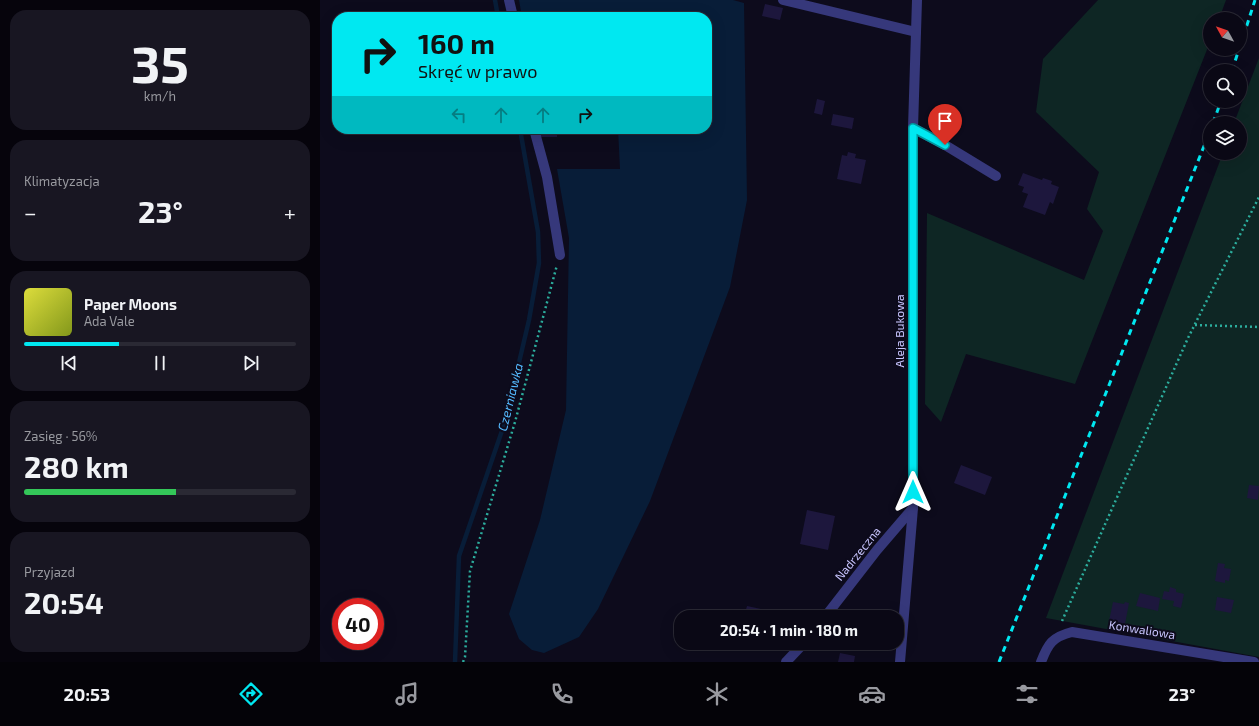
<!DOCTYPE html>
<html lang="pl">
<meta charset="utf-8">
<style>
:root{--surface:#0a0815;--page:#181622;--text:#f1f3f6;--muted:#999aa0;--line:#2a2934;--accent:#00e8f1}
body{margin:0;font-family:"Exo 2",sans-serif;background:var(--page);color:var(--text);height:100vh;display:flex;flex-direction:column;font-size:15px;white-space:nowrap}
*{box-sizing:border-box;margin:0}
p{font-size:13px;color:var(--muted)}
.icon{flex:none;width:22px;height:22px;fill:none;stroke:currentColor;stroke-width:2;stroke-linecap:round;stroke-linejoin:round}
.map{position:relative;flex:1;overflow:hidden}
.side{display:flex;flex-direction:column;gap:10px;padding:10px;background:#06040c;width:320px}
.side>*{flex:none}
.hud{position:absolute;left:12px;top:12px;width:380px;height:122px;border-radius:16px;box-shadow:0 4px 16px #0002,0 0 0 1px var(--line);background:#00e8f1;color:#111;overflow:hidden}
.needle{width:26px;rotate:310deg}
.buttons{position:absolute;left:883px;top:12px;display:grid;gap:8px}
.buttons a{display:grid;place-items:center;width:44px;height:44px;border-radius:50%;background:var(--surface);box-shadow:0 4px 16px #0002,0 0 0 1px var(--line);font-size:20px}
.speed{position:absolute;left:12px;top:598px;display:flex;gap:8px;font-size:20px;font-weight:700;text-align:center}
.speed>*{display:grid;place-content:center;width:52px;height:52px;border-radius:50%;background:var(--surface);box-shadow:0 4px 16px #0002,0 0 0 1px var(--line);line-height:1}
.speed .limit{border:6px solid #d22;background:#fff;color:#111}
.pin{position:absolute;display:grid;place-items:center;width:34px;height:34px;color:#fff;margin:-41px -17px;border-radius:50% 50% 50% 0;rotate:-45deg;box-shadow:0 0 4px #0007}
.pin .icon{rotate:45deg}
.me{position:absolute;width:44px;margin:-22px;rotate:0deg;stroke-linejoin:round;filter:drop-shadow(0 0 3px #0008)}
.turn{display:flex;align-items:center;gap:14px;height:84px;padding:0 20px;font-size:18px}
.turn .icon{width:52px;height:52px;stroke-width:2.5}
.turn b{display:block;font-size:28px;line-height:34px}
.lanes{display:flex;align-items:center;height:38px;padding:0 20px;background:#0003;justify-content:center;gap:20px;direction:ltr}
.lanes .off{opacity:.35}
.big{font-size:30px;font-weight:700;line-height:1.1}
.side .card{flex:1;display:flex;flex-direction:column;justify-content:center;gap:6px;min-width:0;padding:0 14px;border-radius:16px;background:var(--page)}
.side .dial{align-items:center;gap:0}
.dial b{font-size:52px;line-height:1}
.song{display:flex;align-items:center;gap:12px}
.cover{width:48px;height:48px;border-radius:6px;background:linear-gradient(135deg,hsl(60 70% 55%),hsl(70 70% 35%))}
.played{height:4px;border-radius:2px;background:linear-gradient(90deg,var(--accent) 35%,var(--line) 35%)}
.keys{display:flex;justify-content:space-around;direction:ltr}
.heat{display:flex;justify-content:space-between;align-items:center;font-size:22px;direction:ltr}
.charge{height:6px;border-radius:3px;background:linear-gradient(90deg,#34c759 56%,var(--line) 0)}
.trip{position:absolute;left:354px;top:610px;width:230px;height:40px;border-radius:16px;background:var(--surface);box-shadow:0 4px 16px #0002,0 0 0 1px var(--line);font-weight:700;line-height:40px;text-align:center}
.tabs{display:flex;height:64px;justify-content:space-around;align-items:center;background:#040308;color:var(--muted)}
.tabs .icon{width:28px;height:28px}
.tabs .on{color:var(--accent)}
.tabs b{font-size:18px;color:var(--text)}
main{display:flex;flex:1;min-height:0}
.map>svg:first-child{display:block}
.green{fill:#0e2624}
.water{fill:#081d38}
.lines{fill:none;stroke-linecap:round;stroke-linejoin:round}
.stream{stroke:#081d38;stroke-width:4.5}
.building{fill:#1d173d}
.path{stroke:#2cad9d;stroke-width:2.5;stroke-dasharray:2 3;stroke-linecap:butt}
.minor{stroke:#36387b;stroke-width:10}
.rail{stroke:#00e8f1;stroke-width:3;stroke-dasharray:6 5;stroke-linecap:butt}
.route-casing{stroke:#00979d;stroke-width:10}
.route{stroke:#00e8f1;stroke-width:7}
.labels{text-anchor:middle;stroke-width:4;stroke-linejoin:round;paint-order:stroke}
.street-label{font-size:12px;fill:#c9c6ff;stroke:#0d0b1c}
.water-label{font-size:13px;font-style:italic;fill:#55baff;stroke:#0d0b1c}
</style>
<main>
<section class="side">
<div class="card dial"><b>35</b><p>km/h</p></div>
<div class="card"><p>Klimatyzacja</p>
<div class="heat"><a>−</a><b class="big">23°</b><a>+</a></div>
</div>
<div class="card">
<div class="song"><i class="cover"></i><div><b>Paper Moons</b><p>Ada Vale</p></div></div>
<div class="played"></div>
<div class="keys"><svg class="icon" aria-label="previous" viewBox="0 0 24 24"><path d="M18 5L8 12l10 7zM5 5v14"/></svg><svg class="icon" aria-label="pause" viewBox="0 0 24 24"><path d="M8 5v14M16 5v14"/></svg><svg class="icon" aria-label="next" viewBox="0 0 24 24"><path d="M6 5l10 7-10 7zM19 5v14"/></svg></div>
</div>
<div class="card"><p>Zasięg · 56%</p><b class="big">280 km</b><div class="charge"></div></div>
<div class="card"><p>Przyjazd</p><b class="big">20:54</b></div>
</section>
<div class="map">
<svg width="939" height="662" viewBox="0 0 939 662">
<rect width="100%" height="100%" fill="#0d0b1c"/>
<g class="green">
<polygon points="778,0 906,0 899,19 890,19 890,42 755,384 646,354 621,422 605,404 607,213 764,280 783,231 767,209 779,172 716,112 723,59"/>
<polygon points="939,58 939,657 726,618 903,153 920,153 920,123 914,123"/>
</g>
<polygon class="water" points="199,0 413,0 424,3 427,200 410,287 330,501 278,609 259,637 224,653 212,650 199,639 189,614 220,520 246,410 249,238 237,169 300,169 298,129 387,129 387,17 202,17"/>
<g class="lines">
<g class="stream">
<polyline points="175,0 178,17"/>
<polyline points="135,662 139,556 185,422 209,320 219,263 218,232 200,129"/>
</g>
</g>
<g class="building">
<polygon points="445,4 463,8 460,20 442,16"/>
<polygon points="497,99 505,101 502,115 494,113"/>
<polygon points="513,114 534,118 532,129 511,125"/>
<rect x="218" y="129" width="19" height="8"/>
<polygon points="243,129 261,129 261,132 243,131"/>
<polygon points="528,152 536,154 535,158 546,160 541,184 517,179 522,155 527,156"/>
<polygon points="703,173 722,180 723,178 732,181 731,184 739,187 733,204 730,202 725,215 703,207 708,194 702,192 704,187 698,185"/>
<polygon points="641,465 672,477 665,495 634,483"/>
<polygon points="929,485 939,486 938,500 927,498"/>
<polygon points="487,510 515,516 508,550 480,544"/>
<polygon points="898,563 905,564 904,568 911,569 909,581 905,580 905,583 895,581"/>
<polygon points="850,587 856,589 856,592 864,594 861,608 853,606 854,601 842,599 844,591 849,592"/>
<polygon points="820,593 840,598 838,611 816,606"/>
<polygon points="897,597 914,600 911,613 895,610"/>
<polygon points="793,602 804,604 805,602 809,603 805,624 789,621"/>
<polygon points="427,606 441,609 439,617 424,617"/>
<polygon points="520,653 535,656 534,662 518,662"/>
</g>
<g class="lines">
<g class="path">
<polyline points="875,325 939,327"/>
<polyline points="742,621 868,338 939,197"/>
<polyline points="143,662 145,657 150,571 195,422 237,265"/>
</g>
<g class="minor">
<polyline points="189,0 193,17"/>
<polyline points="463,0 596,32"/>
<polyline points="593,128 625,145 676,176"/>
<polyline points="214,129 227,177 240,255"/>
<polyline points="505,617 557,550 593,508"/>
<polyline points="466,662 484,643"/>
<polyline points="580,662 593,508 593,128 597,0"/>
<path d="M721 662C728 644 732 637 752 632L934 662"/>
</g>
<g class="rail">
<polyline points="920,47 935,0"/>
<polyline points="912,71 919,49"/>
<polyline points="893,123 901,101"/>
<polyline points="679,662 890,131"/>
</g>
</g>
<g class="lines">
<g class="route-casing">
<polyline id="route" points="593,492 593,128 625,145"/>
</g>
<use href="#route" class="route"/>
</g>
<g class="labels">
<g class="street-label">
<text transform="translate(580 331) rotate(-90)" y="4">Aleja Bukowa</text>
<text transform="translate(538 554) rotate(-51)" y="4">Nadrzeczna</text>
<text transform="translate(822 630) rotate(9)" y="4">Konwaliowa</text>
</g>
<g class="water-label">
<text transform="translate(190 397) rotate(-76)" y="5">Czerniawka</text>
</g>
</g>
</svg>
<div class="buttons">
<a><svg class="needle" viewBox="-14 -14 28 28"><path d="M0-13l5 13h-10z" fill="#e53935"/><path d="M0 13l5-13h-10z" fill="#999aa0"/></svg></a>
<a><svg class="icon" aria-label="search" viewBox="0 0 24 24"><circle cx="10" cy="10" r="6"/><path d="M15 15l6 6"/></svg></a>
<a><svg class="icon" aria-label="layers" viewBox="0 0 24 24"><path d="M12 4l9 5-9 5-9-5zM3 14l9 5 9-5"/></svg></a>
</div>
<div class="speed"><div class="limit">40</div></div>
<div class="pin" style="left:625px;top:145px;background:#d93025"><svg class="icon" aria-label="arrive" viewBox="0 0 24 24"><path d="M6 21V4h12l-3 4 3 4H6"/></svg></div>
<svg class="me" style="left:593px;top:492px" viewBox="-20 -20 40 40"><path d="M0-17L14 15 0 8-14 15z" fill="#00e8f1" stroke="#fff" stroke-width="4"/></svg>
<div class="trip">20:54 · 1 min · 180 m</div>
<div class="hud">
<div class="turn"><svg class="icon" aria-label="right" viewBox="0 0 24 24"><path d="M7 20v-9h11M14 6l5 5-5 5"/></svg><div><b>160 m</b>Skręć w prawo</div></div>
<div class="lanes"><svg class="icon off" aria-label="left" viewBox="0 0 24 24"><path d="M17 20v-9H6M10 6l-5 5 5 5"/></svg><svg class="icon off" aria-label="ahead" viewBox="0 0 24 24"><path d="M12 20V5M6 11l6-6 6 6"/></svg><svg class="icon off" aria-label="ahead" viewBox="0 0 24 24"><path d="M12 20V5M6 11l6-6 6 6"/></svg><svg class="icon" aria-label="right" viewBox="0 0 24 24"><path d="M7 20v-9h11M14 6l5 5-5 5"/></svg></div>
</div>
</div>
</main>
<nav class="tabs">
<b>20:53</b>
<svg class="icon on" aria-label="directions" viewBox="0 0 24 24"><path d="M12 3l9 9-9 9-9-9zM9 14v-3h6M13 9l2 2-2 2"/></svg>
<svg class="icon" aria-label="music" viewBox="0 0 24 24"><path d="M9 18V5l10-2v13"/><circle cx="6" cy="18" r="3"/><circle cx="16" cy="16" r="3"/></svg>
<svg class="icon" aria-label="phone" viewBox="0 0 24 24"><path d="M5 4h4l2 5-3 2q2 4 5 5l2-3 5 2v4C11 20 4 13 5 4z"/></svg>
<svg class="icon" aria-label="climate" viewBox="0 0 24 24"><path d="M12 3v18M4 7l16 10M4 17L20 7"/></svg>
<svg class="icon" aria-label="car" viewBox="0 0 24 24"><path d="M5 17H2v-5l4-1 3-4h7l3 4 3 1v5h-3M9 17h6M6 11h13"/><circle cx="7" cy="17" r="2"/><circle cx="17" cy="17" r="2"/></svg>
<svg class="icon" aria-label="filters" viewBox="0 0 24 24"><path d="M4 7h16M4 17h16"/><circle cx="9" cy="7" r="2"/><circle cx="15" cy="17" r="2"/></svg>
<b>23°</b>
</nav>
